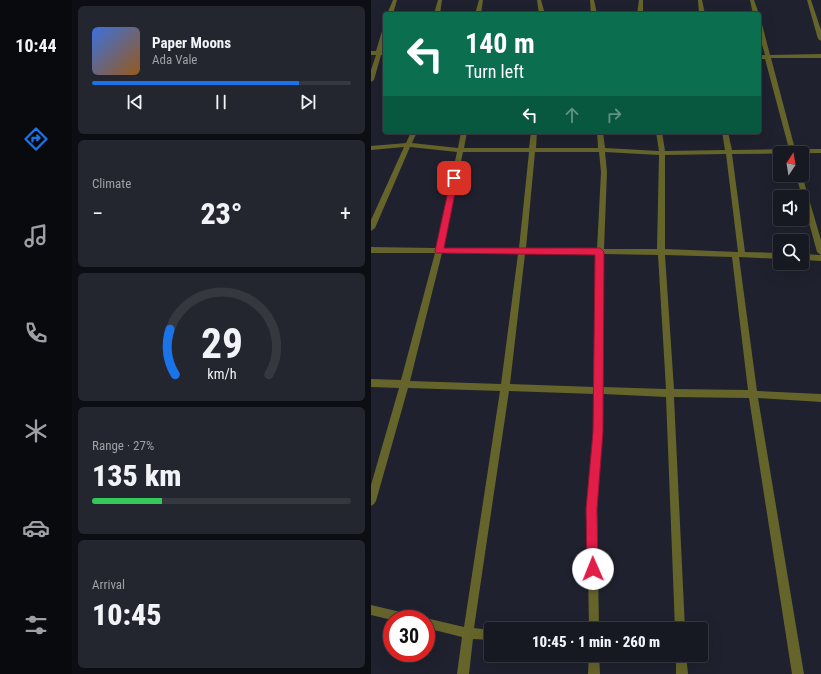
<!DOCTYPE html>
<meta charset="utf-8">
<style>
:root{--surface:#171922;--page:#24262f;--text:#f1f3f6;--muted:#9ea0a5;--line:#363840;--accent:#1a73e8}
body{margin:0;font-family:"Roboto Condensed",sans-serif;background:var(--page);color:var(--text);height:100vh;display:flex;flex-direction:column;font-size:15px;white-space:nowrap}
*{box-sizing:border-box;margin:0}
p{font-size:13px;color:var(--muted)}
.icon{flex:none;width:22px;height:22px;fill:none;stroke:currentColor;stroke-width:2;stroke-linecap:round;stroke-linejoin:round}
.map{position:relative;flex:1;overflow:hidden}
.drawer{display:flex;flex-direction:column;gap:6px;padding:6px;background:#0d0e13;width:299px}
.drawer>*{flex:none}
.banner{position:absolute;left:12px;top:12px;width:378px;height:122px;border-radius:4px;box-shadow:0 4px 16px #0002,0 0 0 1px var(--line);background:#0b6e4f;color:#fff;overflow:hidden}
.needle{width:26px;rotate:12deg}
.buttons{position:absolute;left:402px;top:146px;display:grid;gap:8px}
.buttons a{display:grid;place-items:center;width:36px;height:36px;border-radius:4px;background:var(--surface);box-shadow:0 4px 16px #0002,0 0 0 1px var(--line);font-size:20px}
.speed{position:absolute;left:12px;top:610px;display:flex;gap:8px;font-size:20px;font-weight:700;text-align:center}
.speed>*{display:grid;place-content:center;width:52px;height:52px;border-radius:50%;background:var(--surface);box-shadow:0 4px 16px #0002,0 0 0 1px var(--line);line-height:1}
.speed .limit{border:6px solid #d22;background:#fff;color:#111}
.pin{position:absolute;display:grid;place-items:center;width:34px;height:34px;color:#fff;margin:-17px;border-radius:8px;box-shadow:0 2px 6px #0006}
.me{position:absolute;width:44px;margin:-22px;rotate:359deg;stroke-linejoin:round;filter:drop-shadow(0 0 3px #0008)}
.turn{display:flex;align-items:center;gap:14px;height:84px;padding:0 16px;font-size:18px}
.turn .icon{width:52px;height:52px;stroke-width:2.5}
.turn b{display:block;font-size:28px;line-height:34px}
.lanes{display:flex;align-items:center;height:38px;padding:0 16px;background:#0003;justify-content:center;gap:20px;direction:ltr}
.lanes .off{opacity:.35}
.big{font-size:30px;font-weight:800;line-height:1.1}
.drawer .card{flex:1;display:flex;flex-direction:column;justify-content:center;gap:6px;min-width:0;padding:0 14px;border-radius:6px;background:var(--page)}
.drawer .dial{align-items:center;gap:0}
.dial svg{height:104px;overflow:visible;fill:none;stroke:var(--line);stroke-width:7;stroke-linecap:round;text-anchor:middle}
.dial text{fill:var(--text);stroke:none}
.song{display:flex;align-items:center;gap:12px}
.cover{width:48px;height:48px;border-radius:6px;background:linear-gradient(135deg,hsl(220 70% 55%),hsl(30 70% 35%))}
.played{height:4px;border-radius:2px;background:linear-gradient(90deg,var(--accent) 80%,var(--line) 80%)}
.keys{display:flex;justify-content:space-around;direction:ltr}
.heat{display:flex;justify-content:space-between;align-items:center;font-size:22px;direction:ltr}
.charge{height:6px;border-radius:3px;background:linear-gradient(90deg,#34c759 27%,var(--line) 0)}
.trip{position:absolute;left:113px;top:622px;width:224px;height:40px;border-radius:4px;background:var(--surface);box-shadow:0 4px 16px #0002,0 0 0 1px var(--line);font-weight:800;line-height:40px;text-align:center}
main{display:flex;flex:1;min-height:0}
.menu{display:flex;flex-direction:column;width:72px;justify-content:space-around;align-items:center;background:#090a0e;color:var(--muted)}
.menu .icon{width:28px;height:28px}
.menu .active{color:var(--accent)}
.menu b{font-size:18px;color:var(--text)}
.map>svg:first-child{display:block}
.lines{fill:none;stroke-linecap:round;stroke-linejoin:round}
.street{fill:#65642b;fill-rule:evenodd}
.route{fill:#e11d48;stroke:#92132f}
</style>
<main>
<nav class="menu">
<b>10:44</b>
<svg class="icon active" aria-label="directions" viewBox="0 0 24 24"><path d="M12 3l9 9-9 9-9-9zM9 14v-3h6M13 9l2 2-2 2"/></svg>
<svg class="icon" aria-label="music" viewBox="0 0 24 24"><path d="M9 18V5l10-2v13"/><circle cx="6" cy="18" r="3"/><circle cx="16" cy="16" r="3"/></svg>
<svg class="icon" aria-label="phone" viewBox="0 0 24 24"><path d="M5 4h4l2 5-3 2q2 4 5 5l2-3 5 2v4C11 20 4 13 5 4z"/></svg>
<svg class="icon" aria-label="climate" viewBox="0 0 24 24"><path d="M12 3v18M4 7l16 10M4 17L20 7"/></svg>
<svg class="icon" aria-label="car" viewBox="0 0 24 24"><path d="M5 17H2v-5l4-1 3-4h7l3 4 3 1v5h-3M9 17h6M6 11h13"/><circle cx="7" cy="17" r="2"/><circle cx="17" cy="17" r="2"/></svg>
<svg class="icon" aria-label="filters" viewBox="0 0 24 24"><path d="M4 7h16M4 17h16"/><circle cx="9" cy="7" r="2"/><circle cx="15" cy="17" r="2"/></svg>
</nav>
<section class="drawer">
<div class="card">
<div class="song"><i class="cover"></i><div><b>Paper Moons</b><p>Ada Vale</p></div></div>
<div class="played"></div>
<div class="keys"><svg class="icon" aria-label="previous" viewBox="0 0 24 24"><path d="M18 5L8 12l10 7zM5 5v14"/></svg><svg class="icon" aria-label="pause" viewBox="0 0 24 24"><path d="M8 5v14M16 5v14"/></svg><svg class="icon" aria-label="next" viewBox="0 0 24 24"><path d="M6 5l10 7-10 7zM19 5v14"/></svg></div>
</div>
<div class="card"><p>Climate</p>
<div class="heat"><a>−</a><b class="big">23°</b><a>+</a></div>
</div>
<div class="card dial"><svg viewBox="0 0 100 80">
<path d="M14 69A42 42 0 1 1 86 69"/>
<path d="M14 69A42 42 0 0 1 10 34" stroke="#1a73e8"/>
<text x="50" y="56" font-size="32" font-weight="700">29</text>
<text x="50" y="72" font-size="11">km/h</text>
</svg></div>
<div class="card"><p>Range · 27%</p><b class="big">135 km</b><div class="charge"></div></div>
<div class="card"><p>Arrival</p><b class="big">10:45</b></div>
</section>
<div class="map">
<svg width="450" height="674" viewBox="0 0 450 674">
<rect width="100%" height="100%" fill="#1f212e"/>
<g class="lines">
<g class="street">
<polygon points="22,0 26,0 22,14 16,14"/>
<polygon points="67,0 71,0 69,14 63,14"/>
<polygon points="108,0 112,0 110,14 104,14"/>
<polygon points="166,0 170,0 174,14 168,14"/>
<polygon points="219,0 223,0 226,14 220,14"/>
<polygon points="268,0 272,0 272,14 266,14"/>
<polygon points="327,0 331,0 334,14 328,14"/>
<polygon points="379,0 383,0 388,14 382,14"/>
<polygon points="436,0 440,0 450,30 450,41 447,39"/>
<path d="M388 22 391 24 399 55 450 54V58H400L424 149H450V153L361 154 374 252 409 253V259L368 257 386 391 450 394V402L387 398 433 674H421L378 398 303 397 314 629H304L295 397 232 394 231 432 226 509 228 629H218L216 509 223 432V394L138 391 103 628 120 630V640L102 639 98 674H86L91 637 55 628V619H52L55 618 93 627 129 391 37 388 5 501 3 504 0 506V485L28 388 0 387V379L30 380 64 253H0V247L65 248 86 152 39 147 4 228 0 231V220L33 147 0 150V146L35 143 40 132H46L41 143 87 148 90 132H96L93 148H158L160 132H166L165 148H227L226 132H232L234 148 288 151 285 132H291L294 151 354 150 351 132H357L361 150 418 149 394 59H388V55H394L388 34ZM92 152H158L148 248H72ZM164 152H228L230 172 226 249 155 248ZM234 152 288 155 286 249H233L236 172ZM355 154 367 252 294 249V155ZM71 253 147 254 130 384 39 381ZM154 254H225L223 387 139 384ZM233 254 287 255 295 389 232 387ZM294 255 361 257 377 390 303 389Z"/>
<polygon points="14,29 14,40 11,51 14,51 14,55 10,55 3,80 0,82 0,70 5,55 0,55 0,51 5,51 11,31"/>
<polygon points="425,175 431,175 450,240 450,255 446,252"/>
<polygon points="431,254 450,255 450,261 431,260"/>
<polygon points="0,605 38,614 42,615 43,619 21,619 21,620 0,615"/>
<polygon points="218,655 228,655 229,674 217,674"/>
<polygon points="305,655 315,655 317,674 305,674"/>
</g>
</g>
<polygon class="route" points="83,176 87,178 73,248 229,248 233,252 232,432 226,509 227,569 226,573 222,575 218,573 216,569 215,509 222,432 224,255 65,253 64,251 80,178"/>
</svg>
<div class="buttons">
<a><svg class="needle" viewBox="-14 -14 28 28"><path d="M0-13l5 13h-10z" fill="#e53935"/><path d="M0 13l5-13h-10z" fill="#9ea0a5"/></svg></a>
<a><svg class="icon" aria-label="sound" viewBox="0 0 24 24"><path d="M4 9h4l5-4v14l-5-4H4zM17 9q2 3 0 6"/></svg></a>
<a><svg class="icon" aria-label="search" viewBox="0 0 24 24"><circle cx="10" cy="10" r="6"/><path d="M15 15l6 6"/></svg></a>
</div>
<div class="speed"><div class="limit">30</div></div>
<div class="pin" style="left:83px;top:178px;background:#d93025"><svg class="icon" aria-label="arrive" viewBox="0 0 24 24"><path d="M6 21V4h12l-3 4 3 4H6"/></svg></div>
<svg class="me" style="left:222px;top:569px" viewBox="-20 -20 40 40"><circle r="19" fill="#fff"/><path d="M0-13L10 11 0 6-10 11z" fill="#e11d48"/></svg>
<div class="trip">10:45 · 1 min · 260 m</div>
<div class="banner">
<div class="turn"><svg class="icon" aria-label="left" viewBox="0 0 24 24"><path d="M17 20v-9H6M10 6l-5 5 5 5"/></svg><div><b>140 m</b>Turn left</div></div>
<div class="lanes"><svg class="icon" aria-label="left" viewBox="0 0 24 24"><path d="M17 20v-9H6M10 6l-5 5 5 5"/></svg><svg class="icon off" aria-label="ahead" viewBox="0 0 24 24"><path d="M12 20V5M6 11l6-6 6 6"/></svg><svg class="icon off" aria-label="right" viewBox="0 0 24 24"><path d="M7 20v-9h11M14 6l5 5-5 5"/></svg></div>
</div>
</div>
</main>
